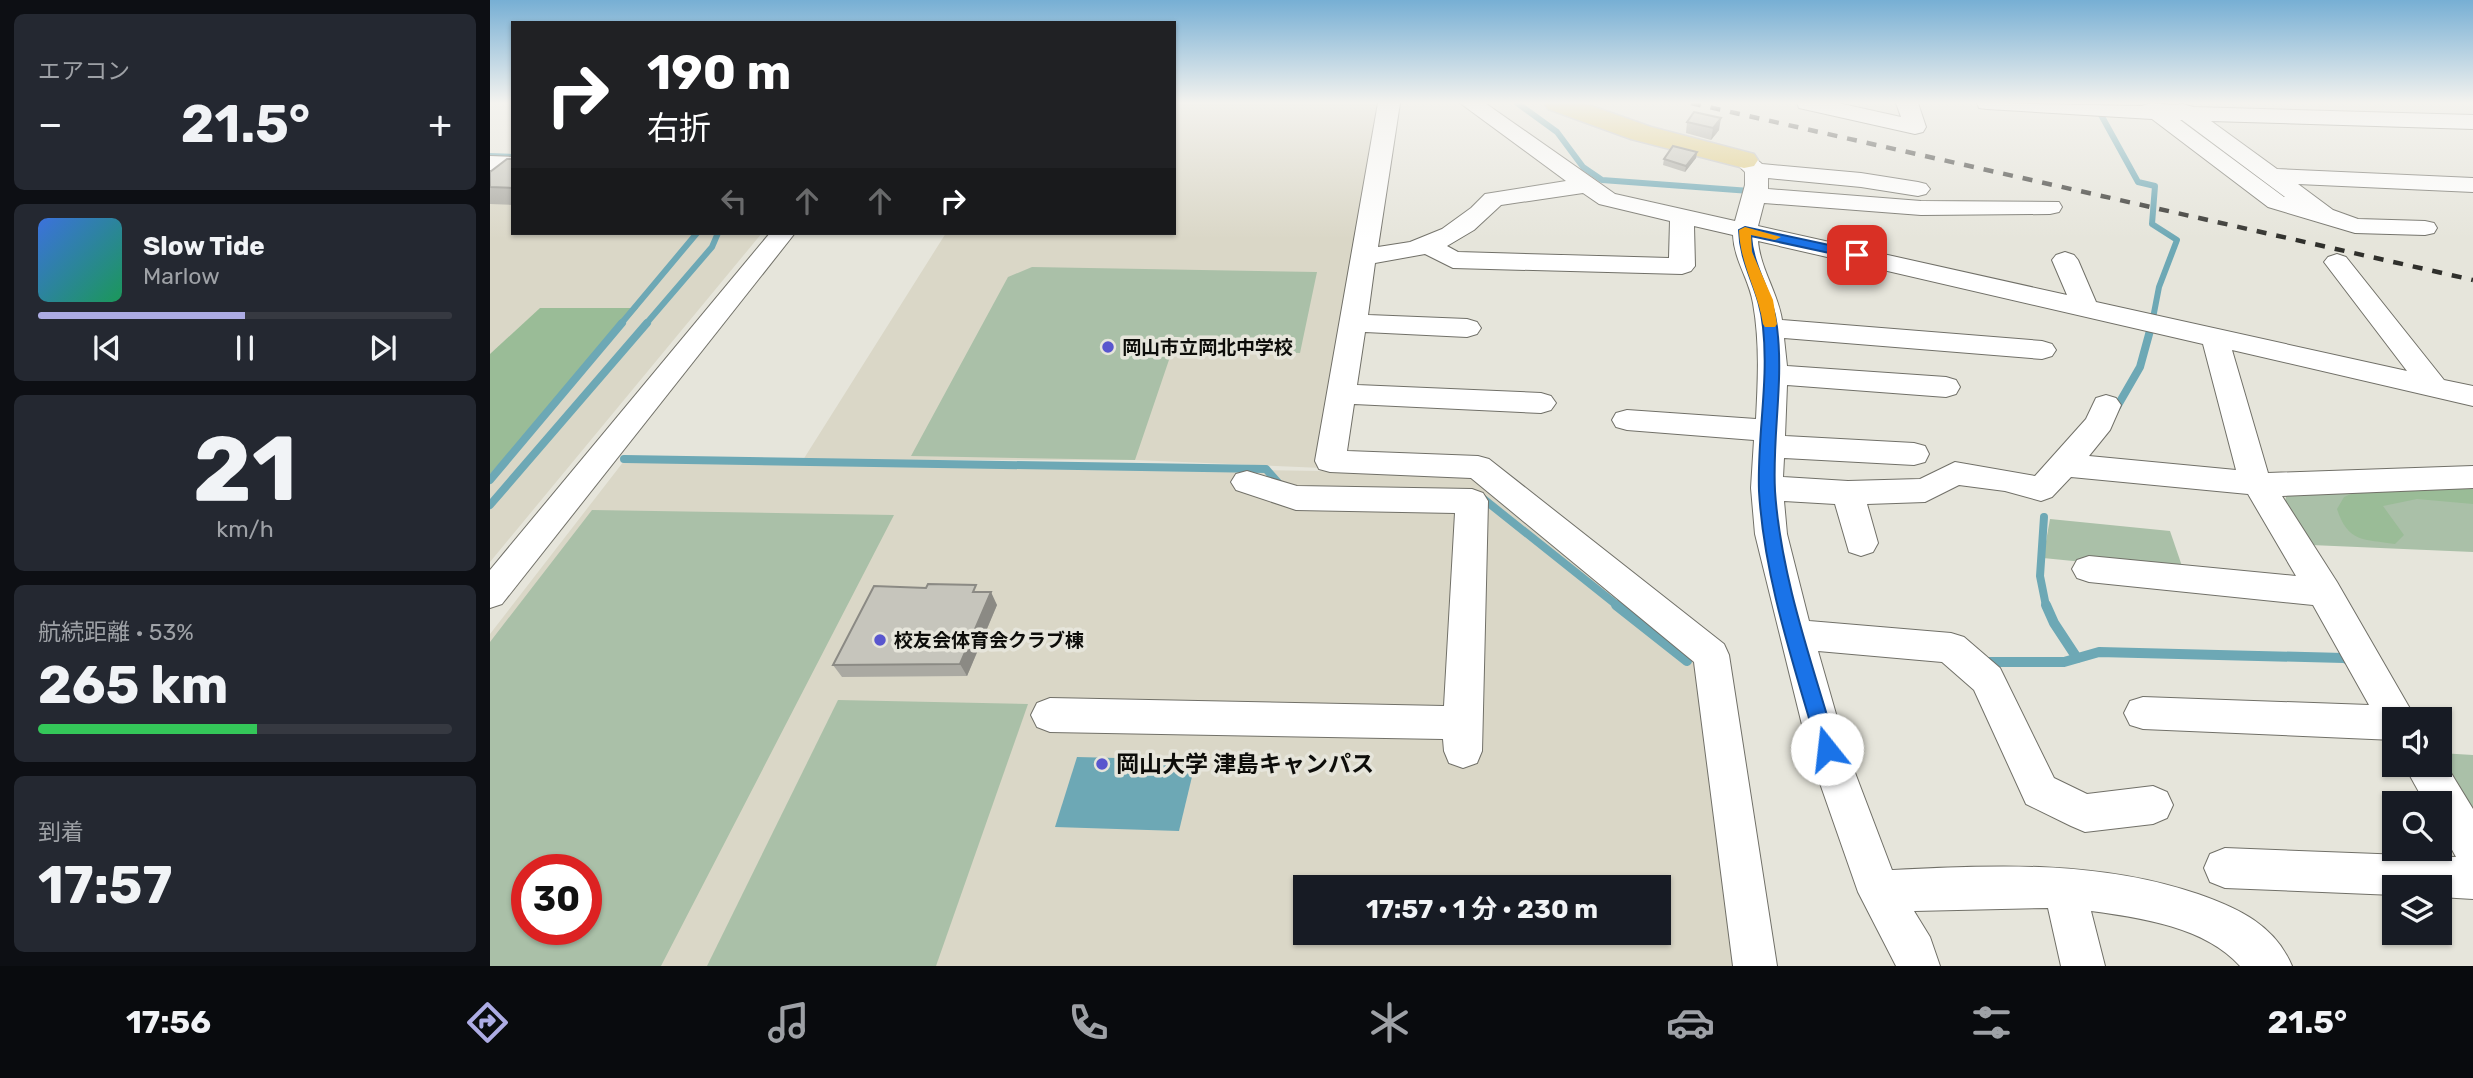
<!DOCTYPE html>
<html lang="ja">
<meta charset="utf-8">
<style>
:root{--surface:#171b24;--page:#242831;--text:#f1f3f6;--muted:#9ea1a6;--line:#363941;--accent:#adace4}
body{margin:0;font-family:Rubik,"Noto Sans JP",sans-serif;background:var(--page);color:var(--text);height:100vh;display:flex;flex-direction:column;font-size:26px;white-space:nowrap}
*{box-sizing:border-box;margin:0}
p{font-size:23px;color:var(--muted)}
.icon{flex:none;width:38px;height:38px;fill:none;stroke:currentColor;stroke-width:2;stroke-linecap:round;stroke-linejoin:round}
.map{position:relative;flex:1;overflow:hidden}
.drawer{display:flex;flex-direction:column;gap:14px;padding:14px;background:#0d0f14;width:490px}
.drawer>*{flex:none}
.banner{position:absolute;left:21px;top:21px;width:665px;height:214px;border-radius:0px;box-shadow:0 2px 5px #0004;background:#202124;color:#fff;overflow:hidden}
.tools{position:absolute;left:1892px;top:707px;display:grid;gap:14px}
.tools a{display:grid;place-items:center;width:70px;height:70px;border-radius:0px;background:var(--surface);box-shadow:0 2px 5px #0004;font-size:35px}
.speed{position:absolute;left:21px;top:854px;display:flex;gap:14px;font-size:35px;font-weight:700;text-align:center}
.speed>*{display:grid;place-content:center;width:91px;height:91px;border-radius:50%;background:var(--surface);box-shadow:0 2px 5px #0004;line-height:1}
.speed .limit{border:10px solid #d22;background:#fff;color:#111}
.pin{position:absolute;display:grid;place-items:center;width:60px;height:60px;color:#fff;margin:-30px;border-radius:14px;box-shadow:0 4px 10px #0006}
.me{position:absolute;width:77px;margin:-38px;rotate:344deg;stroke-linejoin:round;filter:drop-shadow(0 0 5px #0008)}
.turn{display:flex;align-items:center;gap:24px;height:147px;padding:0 21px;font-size:32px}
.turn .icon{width:91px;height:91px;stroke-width:2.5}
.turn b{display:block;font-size:49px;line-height:60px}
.lanes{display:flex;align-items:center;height:66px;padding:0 21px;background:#0003;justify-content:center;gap:35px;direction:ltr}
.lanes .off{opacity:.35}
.big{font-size:52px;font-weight:700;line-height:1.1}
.drawer .widget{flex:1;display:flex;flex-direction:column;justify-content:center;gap:10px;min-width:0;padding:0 24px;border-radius:10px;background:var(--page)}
.drawer .dial{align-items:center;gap:0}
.dial b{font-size:91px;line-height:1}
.song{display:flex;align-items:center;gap:21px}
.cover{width:84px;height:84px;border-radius:10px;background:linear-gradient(135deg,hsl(220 70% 55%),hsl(150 70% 35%))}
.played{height:7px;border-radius:4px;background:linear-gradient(90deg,var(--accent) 50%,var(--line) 50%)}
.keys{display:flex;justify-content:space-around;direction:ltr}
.heat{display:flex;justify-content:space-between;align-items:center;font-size:38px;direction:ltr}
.charge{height:10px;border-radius:5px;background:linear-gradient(90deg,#34c759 53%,var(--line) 0)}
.trip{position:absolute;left:803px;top:875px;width:378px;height:70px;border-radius:0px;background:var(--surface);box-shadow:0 2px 5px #0004;font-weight:700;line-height:70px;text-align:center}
.tab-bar{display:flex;height:112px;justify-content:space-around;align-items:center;background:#090b0e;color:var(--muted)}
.tab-bar .icon{width:49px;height:49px}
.tab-bar .selected{color:var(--accent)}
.tab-bar b{font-size:32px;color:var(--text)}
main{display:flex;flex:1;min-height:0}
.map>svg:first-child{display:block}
.built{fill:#dad7c7;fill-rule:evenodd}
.green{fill:#aac0a8;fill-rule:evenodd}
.forest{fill:#9abc97}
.water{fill:#6da8b5}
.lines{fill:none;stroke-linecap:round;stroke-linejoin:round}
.stream-far2{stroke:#6da8b5;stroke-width:6}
.stream-far1{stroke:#6da8b5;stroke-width:8}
.stream{stroke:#6da8b5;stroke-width:10}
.minor-casing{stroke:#717068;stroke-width:2}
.major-casing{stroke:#c5c5c4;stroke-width:3}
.minor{fill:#fff;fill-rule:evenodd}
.major{fill:#e1cd82;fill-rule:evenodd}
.rail{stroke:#30302c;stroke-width:4.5;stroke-dasharray:10 10;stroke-linecap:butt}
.wall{fill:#aaa9a2}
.shaded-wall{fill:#8b8a84}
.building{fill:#c6c5bc;stroke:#8b8a84;stroke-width:2}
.route{fill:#1a73e8;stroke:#114b97;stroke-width:2}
.slow{fill:#f59e0b}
.poi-dot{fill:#5956ce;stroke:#e6e5db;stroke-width:2.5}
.labels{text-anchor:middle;stroke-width:7;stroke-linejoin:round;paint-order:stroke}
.poi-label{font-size:19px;font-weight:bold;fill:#0d0d0a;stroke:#e6e5db;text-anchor:start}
.near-poi-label{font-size:23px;font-weight:bold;fill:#0d0d0a;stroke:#e6e5db;text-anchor:start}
</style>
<main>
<section class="drawer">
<div class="widget"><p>エアコン</p>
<div class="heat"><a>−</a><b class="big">21.5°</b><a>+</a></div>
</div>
<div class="widget">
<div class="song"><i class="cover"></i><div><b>Slow Tide</b><p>Marlow</p></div></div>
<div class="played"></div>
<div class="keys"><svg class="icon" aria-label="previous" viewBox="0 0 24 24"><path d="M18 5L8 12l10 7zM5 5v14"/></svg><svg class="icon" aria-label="pause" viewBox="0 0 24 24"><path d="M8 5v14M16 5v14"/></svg><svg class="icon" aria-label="next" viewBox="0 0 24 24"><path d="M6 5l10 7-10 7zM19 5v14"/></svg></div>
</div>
<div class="widget dial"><b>21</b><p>km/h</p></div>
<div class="widget"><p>航続距離 · 53%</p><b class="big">265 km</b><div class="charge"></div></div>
<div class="widget"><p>到着</p><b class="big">17:57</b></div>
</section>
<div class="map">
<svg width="1983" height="966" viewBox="0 0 1983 966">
<rect width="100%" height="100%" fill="#e6e5db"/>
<g class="built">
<polygon points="684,103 893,103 832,468 645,460 313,460 456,233 684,233"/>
<polygon points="0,171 23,172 23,233 272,233 0,562"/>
<path d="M134 461 830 471 980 477 1210 659 1251 966H0V634ZM37 870H96V929H37ZM816 887H1169V933H816Z"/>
</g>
<g class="green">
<polygon points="542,267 827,272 810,353 682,351 645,460 421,456 518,277"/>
<polygon points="1983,483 1983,552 1821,545 1795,502 1797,491"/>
<path d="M102 510 404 515 171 966H0V642ZM37 870H96V929H37Z"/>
<polygon points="1560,519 1680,531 1694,572 1553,558"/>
<polygon points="348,700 538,704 446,966 217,966"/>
<polygon points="1950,753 1983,755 1983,809"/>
</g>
<g class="forest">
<polygon points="50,308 148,308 0,474 0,354"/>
<path d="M1983 488V504L1927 499 1893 506 1914 535 1905 544C1874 539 1858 543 1847 509L1854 497 1868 491Z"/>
</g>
<polygon class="water" points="587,757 706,760 689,831 565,827"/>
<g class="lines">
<g class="stream-far2">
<polyline points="1027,103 1067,132 1093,167 1112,180 1260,191"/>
<polyline points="1610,113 1648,182 1665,186 1662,224 1687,240 1669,287 1663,318"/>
<polyline points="0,156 23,157"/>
<polyline points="130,325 207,233"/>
<polyline points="155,325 222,247 228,233"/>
</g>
<g class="stream-far1">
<polyline points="1624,412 1650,367 1661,327"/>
<polyline points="134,459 776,469 791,486"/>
<polyline points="0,480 132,323"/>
<polyline points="991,497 1128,606"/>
<polyline points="0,505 157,323"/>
<polyline points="1554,517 1550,576 1556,606"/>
</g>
<g class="stream">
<polyline points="1126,605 1197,661"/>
<polyline points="1556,605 1564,623 1587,658"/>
<polyline points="1495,662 1574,662 1609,652 1854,658 1861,661"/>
</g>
<g class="minor-casing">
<g id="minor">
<path d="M888 103H910L888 247 920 242 952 229 981 208 995 194 1076 181 970 103H995L1125 194 1245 221 1255 185V172L1243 160 1246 155C1258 152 1263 156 1272 164L1371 173 1428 182 1436 184 1440 189 1436 194 1428 196 1371 187 1278 178V189L1431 201 1569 202 1572 207 1569 212 1560 214 1431 215 1274 203 1268 226 1577 295 1562 260 1566 255 1575 252 1584 255 1588 260 1606 302 1917 371 1834 262 1838 257 1847 254 1856 257 1954 380 1983 386V406L1742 350 1778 473 1983 466V488L1792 496 1847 582 1926 719H1904V740L1653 729 1640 725 1634 713 1640 701 1653 697 1879 705 1823 605 1599 582 1587 578 1582 569 1587 560 1599 556 1806 576 1758 494 1581 477 1562 497 1551 501 1515 491 1469 485 1435 502 1377 504 1388 543 1383 552 1371 556 1359 552 1345 504 1294 501 1297 534 1319 621 1461 633 1474 637 1510 668 1564 778 1597 794 1663 786 1677 792 1683 805 1677 818 1663 824 1595 832 1581 826 1536 804 1484 690 1452 662 1328 651 1356 749 1402 870C1507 865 1608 860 1708 894 1748 908 1785 925 1802 966H1750C1715 927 1652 918 1601 911L1615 966H1571L1558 908 1424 911 1440 937 1450 966H1406L1368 892 1318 749 1265 534 1261 488 1264 440 1137 430 1126 427 1122 420 1126 413 1137 410 1266 419C1268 381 1270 342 1263 303 1259 279 1244 260 1243 235L1204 226 1205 266 1201 271 1192 274 963 268 935 254 885 263 878 315 977 319 987 322 991 328 987 334 977 337 875 332 867 385 1051 393 1061 396 1066 403 1061 410 1051 413 864 404 857 451 988 456 999 459 1234 644 1239 655 1287 966H1243L1204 662 981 478 840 472 829 469 825 461ZM1093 193 1109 204 1180 221 1179 258 968 252 957 246 984 230 1011 205ZM1268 241 1713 344 1746 470 1599 456 1620 430 1631 405 1626 398 1616 395 1606 398 1596 419 1545 476 1465 462 1430 479 1358 481 1293 477 1294 458 1424 465 1435 462 1439 454 1435 446 1424 443 1295 436 1297 385 1456 397 1466 394 1470 387 1466 380 1456 377 1297 366 1294 338 1552 359 1562 356 1566 350 1562 344 1552 341 1292 320C1288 293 1270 268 1268 241Z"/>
<polygon points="1307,103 1348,103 1411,117 1406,103 1428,103 1436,127 1433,132 1425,134 1309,108"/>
<path d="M1487 103 1652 106C1664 100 1678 107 1693 104L1703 107 1983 115V129L1721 121 1787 169 1983 178V192L1808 184 1843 210 1868 219 1935 221 1944 223 1947 228 1944 233 1935 235 1865 233 1778 207 1662 119 1497 109 1489 108ZM1690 120H1692L1795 197H1794Z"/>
<polygon points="0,156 23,157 23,171 0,170"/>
<polygon points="280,233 305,233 12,604 0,608 0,570"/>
<polygon points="757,471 807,486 982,489 993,493 998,501 992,751 987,763 973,768 959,763 954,751 953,739 560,732 547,727 541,715 547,703 560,698 954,706 965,513 806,510 746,490 741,482 746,474"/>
<polygon points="1950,755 1983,809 1983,899 1950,897 1950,887 1904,887 1904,895 1735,888 1720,882 1714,868 1720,854 1735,848 1966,857 1950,828 1950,803 1935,803 1914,765 1950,765"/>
</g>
</g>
<g class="major-casing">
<polygon id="major" points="1054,103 1093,103 1161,127 1264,154 1268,160 1264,166 1254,168 1141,139 1058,109"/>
</g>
<use href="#minor" class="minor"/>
<use href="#major" class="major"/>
<polyline class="rail" points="1201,103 1983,280"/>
</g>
<g class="wall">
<polygon points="1197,122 1229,130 1221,140 1196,133"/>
<polygon points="1207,152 1206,158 1195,172 1173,165 1174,159"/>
<polygon points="23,159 23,205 0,204 0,172"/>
<polygon points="489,592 507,605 477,676 352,677 343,665"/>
</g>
<g class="shaded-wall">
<polygon points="1231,118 1229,130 1221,140 1223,128"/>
<polygon points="1207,152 1206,158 1195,172 1196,166"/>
<polygon points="501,592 507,605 477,676 470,664"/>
</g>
<g class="building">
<polygon points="1204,112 1231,118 1223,128 1197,122"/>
<polygon points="1183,146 1207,152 1196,166 1174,159"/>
<polygon points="17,159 23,159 23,188 0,187 0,172"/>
<polygon points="438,584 486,585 483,592 501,592 470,664 343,665 384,586 436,588"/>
</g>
<linearGradient id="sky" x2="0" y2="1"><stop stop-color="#77afd4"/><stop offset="0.43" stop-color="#f4f3ef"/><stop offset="1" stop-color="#f4f3ef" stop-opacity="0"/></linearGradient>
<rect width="1983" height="239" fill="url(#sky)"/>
<path class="route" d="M1255 227 1367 251 1373 255 1367 259 1261 236C1263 268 1283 292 1287 327 1294 382 1282 436 1285 491 1291 579 1323 665 1347 749L1344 756 1337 758 1330 756 1328 749C1304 665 1274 578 1269 491 1267 436 1279 382 1273 327 1270 290 1250 267 1249 230Z"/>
<path class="slow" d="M1255 227 1291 237 1285 240 1261 235 1262 252 1283 300 1287 324 1285 327H1275L1273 324C1268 291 1250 264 1249 230Z"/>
<g class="poi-dot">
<circle cx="618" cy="347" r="7"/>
<circle cx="390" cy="640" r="7"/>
<circle cx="612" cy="764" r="7"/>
</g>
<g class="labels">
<g class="poi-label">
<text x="632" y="354">岡山市立岡北中学校</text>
<text x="404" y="647">校友会体育会クラブ棟</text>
</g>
<g class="near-poi-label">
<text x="626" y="772">岡山大学 津島キャンパス</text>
</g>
</g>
</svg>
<div class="tools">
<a><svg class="icon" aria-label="sound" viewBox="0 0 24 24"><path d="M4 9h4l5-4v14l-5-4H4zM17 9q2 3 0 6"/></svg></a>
<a><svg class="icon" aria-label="search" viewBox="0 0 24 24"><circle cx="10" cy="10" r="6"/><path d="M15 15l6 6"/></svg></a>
<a><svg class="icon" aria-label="layers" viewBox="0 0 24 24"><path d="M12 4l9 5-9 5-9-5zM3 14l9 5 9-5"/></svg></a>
</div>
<div class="speed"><div class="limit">30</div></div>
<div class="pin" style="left:1367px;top:255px;background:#d93025"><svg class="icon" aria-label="arrive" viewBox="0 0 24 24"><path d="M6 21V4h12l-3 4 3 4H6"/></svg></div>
<svg class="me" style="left:1337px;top:749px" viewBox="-20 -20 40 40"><circle r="19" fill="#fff"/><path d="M0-13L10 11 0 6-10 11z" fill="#1a73e8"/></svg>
<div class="trip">17:57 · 1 分 · 230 m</div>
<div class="banner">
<div class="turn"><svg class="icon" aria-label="right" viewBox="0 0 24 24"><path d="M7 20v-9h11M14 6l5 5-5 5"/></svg><div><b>190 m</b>右折</div></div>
<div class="lanes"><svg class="icon off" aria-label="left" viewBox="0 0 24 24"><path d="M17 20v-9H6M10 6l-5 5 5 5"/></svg><svg class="icon off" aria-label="ahead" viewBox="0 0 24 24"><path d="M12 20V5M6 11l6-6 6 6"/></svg><svg class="icon off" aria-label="ahead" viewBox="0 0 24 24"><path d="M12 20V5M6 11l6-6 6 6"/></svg><svg class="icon" aria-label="right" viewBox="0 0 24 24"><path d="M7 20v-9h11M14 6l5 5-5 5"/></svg></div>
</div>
</div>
</main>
<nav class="tab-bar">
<b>17:56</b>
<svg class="icon selected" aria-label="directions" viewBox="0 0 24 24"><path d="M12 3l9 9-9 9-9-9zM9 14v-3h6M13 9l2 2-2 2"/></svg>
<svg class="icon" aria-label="music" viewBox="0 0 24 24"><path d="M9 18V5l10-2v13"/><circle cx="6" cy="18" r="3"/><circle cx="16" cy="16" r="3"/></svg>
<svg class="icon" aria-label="phone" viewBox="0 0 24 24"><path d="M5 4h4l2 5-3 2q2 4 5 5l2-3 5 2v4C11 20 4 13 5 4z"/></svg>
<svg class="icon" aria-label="climate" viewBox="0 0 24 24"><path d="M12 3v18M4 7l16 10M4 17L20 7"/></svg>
<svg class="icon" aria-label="car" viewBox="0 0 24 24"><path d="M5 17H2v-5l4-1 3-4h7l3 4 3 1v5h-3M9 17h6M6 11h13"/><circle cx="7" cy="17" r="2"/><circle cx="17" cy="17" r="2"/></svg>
<svg class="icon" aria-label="filters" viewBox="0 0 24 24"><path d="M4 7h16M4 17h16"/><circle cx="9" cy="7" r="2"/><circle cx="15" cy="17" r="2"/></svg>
<b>21.5°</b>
</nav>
